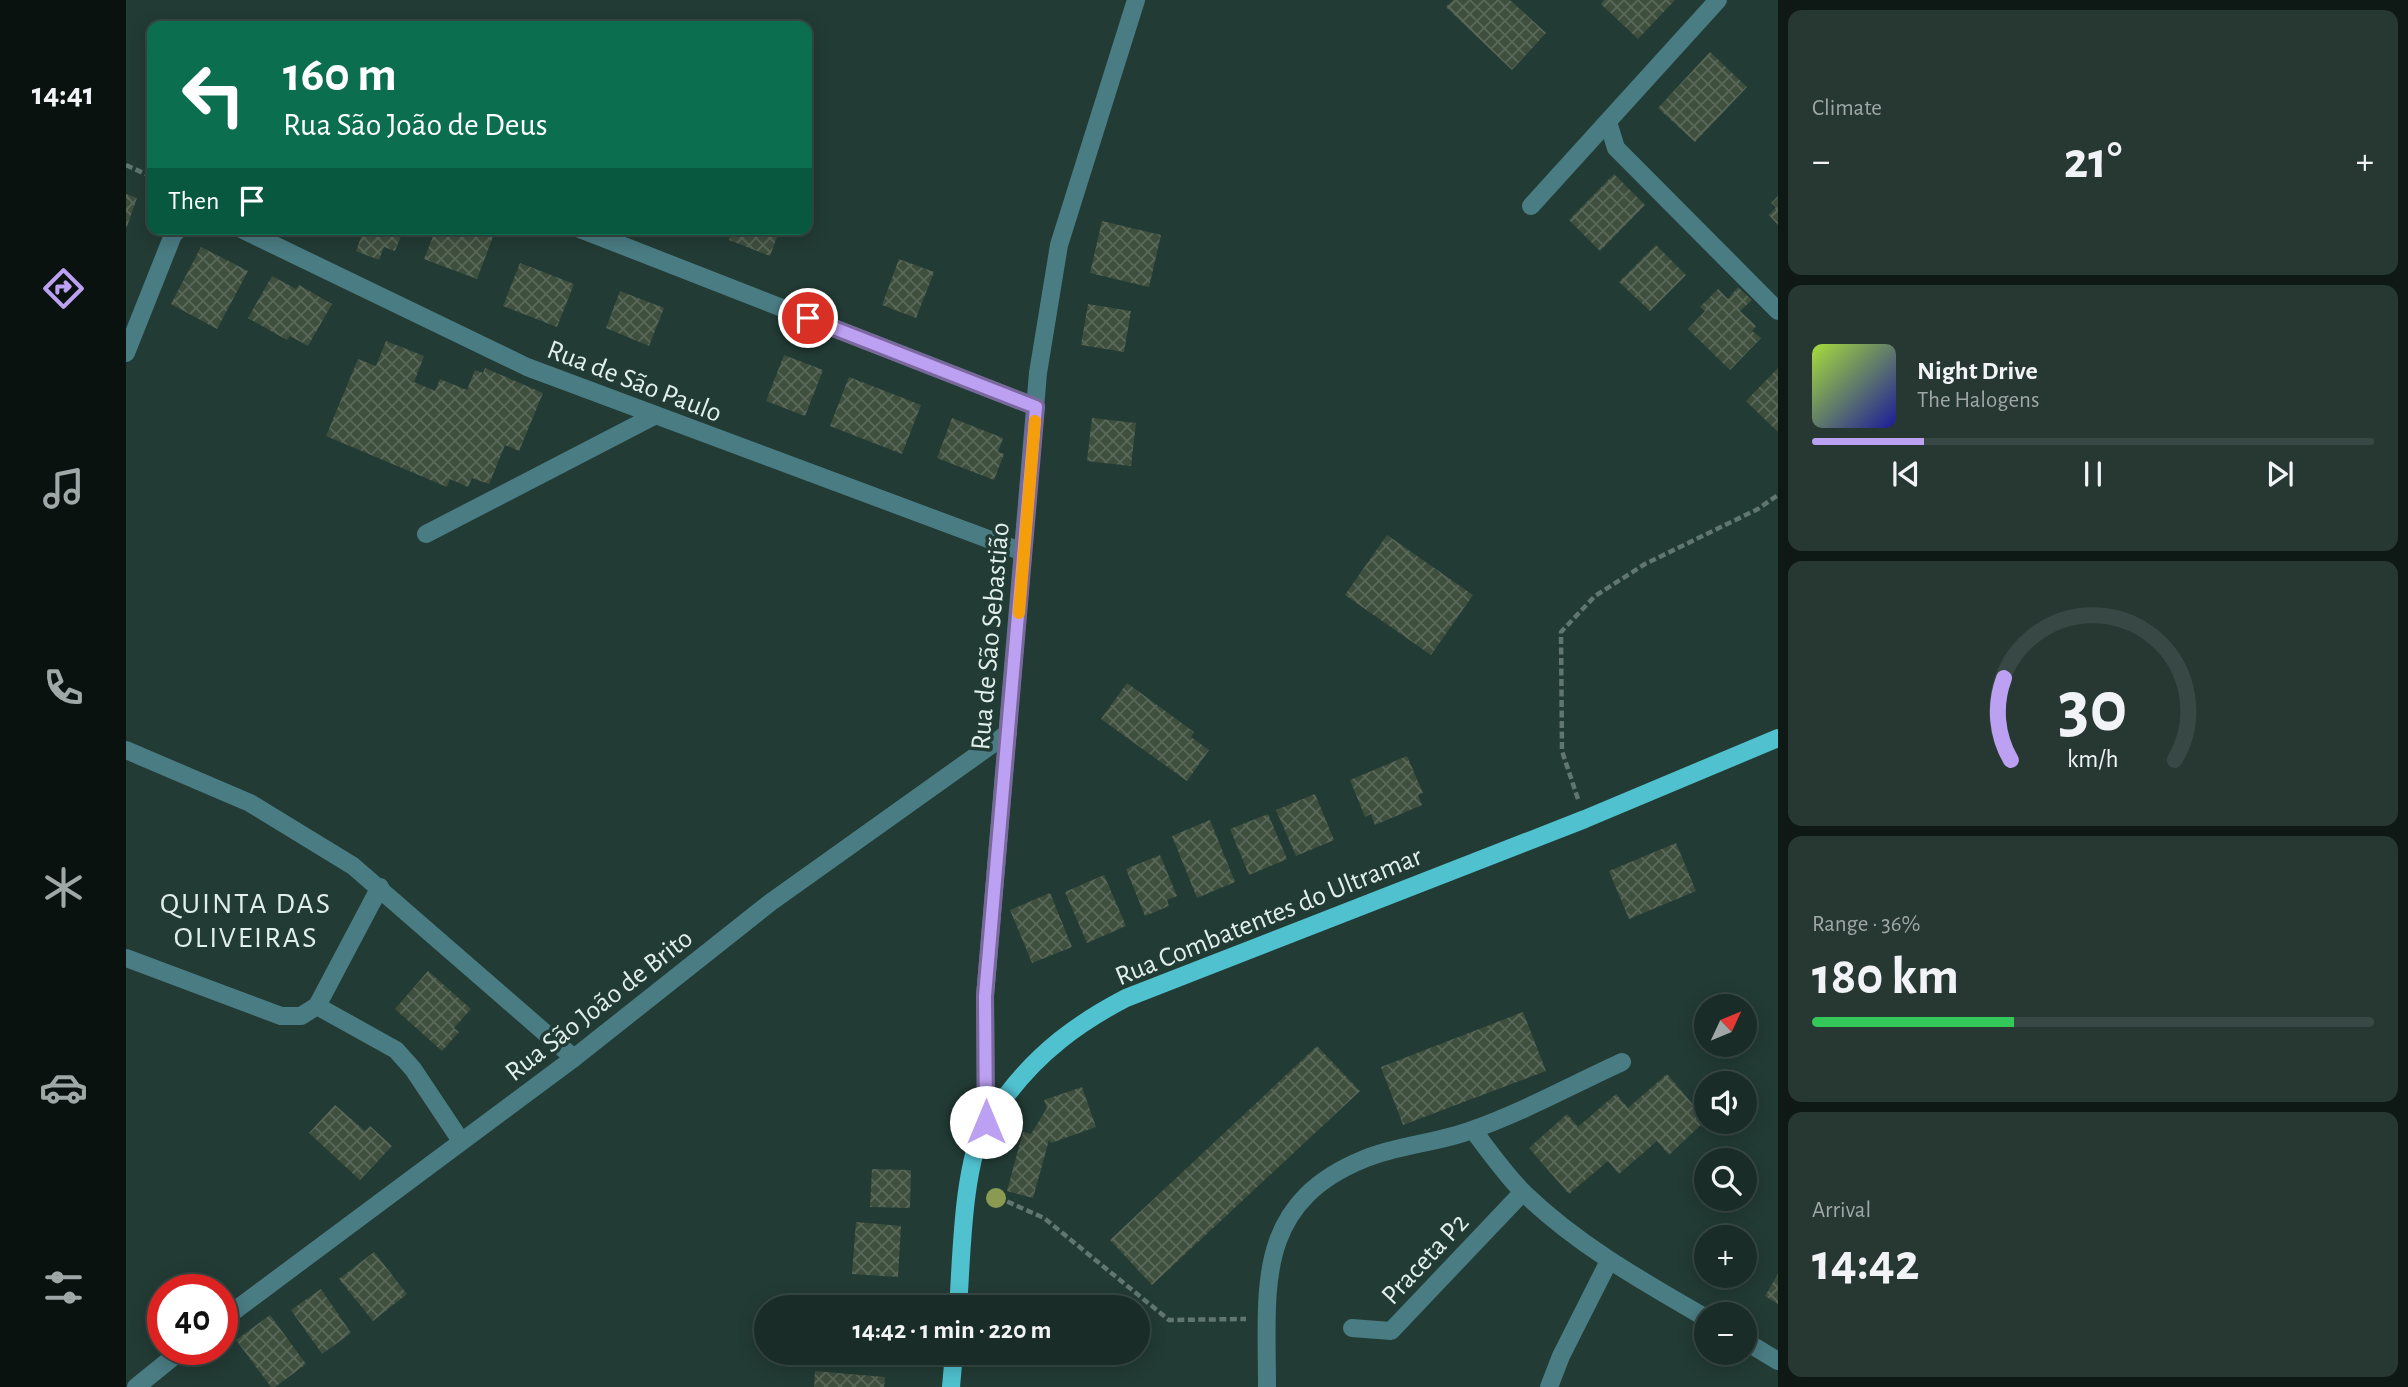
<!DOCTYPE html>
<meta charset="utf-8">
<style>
:root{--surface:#1a2c27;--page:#273833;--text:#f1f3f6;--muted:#9fa7a7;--line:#384844;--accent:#bca0f2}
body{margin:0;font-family:"Alegreya Sans",sans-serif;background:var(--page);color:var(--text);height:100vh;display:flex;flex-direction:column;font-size:26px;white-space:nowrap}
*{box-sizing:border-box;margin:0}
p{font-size:23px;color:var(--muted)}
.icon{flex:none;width:38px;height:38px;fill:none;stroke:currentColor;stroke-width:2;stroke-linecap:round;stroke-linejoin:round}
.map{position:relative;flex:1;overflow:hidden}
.drawer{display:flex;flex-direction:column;gap:10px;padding:10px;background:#0e1815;width:630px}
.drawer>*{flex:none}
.banner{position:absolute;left:21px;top:21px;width:665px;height:214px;border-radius:14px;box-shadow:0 4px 18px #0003,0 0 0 2px var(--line);background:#0b6e4f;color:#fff;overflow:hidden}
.needle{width:46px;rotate:46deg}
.controls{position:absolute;left:1568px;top:994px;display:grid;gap:14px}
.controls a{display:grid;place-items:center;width:63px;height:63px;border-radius:50%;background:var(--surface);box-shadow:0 4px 18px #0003,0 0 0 2px var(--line);font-size:35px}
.speed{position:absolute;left:21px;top:1274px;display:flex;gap:14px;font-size:35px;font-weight:700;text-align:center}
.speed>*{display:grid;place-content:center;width:91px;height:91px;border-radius:50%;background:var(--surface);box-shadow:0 4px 18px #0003,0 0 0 2px var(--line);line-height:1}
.speed .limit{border:10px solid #d22;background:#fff;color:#111}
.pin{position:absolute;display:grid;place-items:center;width:60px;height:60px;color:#fff;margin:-30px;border:4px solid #fff;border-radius:50%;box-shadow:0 2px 7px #0007}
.me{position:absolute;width:77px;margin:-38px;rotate:0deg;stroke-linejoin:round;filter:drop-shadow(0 0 5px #0008)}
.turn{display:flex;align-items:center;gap:24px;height:147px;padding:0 21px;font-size:32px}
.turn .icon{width:91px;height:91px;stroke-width:2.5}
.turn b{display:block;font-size:49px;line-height:60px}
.then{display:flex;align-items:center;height:66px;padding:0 21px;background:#0003;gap:14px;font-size:26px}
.big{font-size:52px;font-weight:600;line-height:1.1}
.drawer .card{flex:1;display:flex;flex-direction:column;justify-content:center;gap:10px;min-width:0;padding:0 24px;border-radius:14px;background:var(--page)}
.drawer .dial{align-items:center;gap:0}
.dial svg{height:182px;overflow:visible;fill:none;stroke:var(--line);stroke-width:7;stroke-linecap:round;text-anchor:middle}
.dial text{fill:var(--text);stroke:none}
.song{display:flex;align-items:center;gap:21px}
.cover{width:84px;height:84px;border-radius:10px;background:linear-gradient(135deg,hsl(80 70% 55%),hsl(240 70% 35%))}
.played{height:7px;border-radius:4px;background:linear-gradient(90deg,var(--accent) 20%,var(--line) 20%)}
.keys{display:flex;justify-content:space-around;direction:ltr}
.heat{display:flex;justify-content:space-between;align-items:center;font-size:38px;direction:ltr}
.charge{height:10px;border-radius:5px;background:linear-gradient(90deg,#34c759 36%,var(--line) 0)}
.trip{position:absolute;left:628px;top:1295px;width:396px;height:70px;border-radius:35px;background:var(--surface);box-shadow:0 4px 18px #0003,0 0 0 2px var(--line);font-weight:600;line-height:70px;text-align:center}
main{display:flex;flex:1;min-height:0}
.tab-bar{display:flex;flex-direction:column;width:126px;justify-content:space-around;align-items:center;background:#0a1210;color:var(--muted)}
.tab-bar .icon{width:49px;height:49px}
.tab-bar .on{color:var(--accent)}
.tab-bar b{font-size:32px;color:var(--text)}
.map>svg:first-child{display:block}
.building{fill:url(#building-cross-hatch)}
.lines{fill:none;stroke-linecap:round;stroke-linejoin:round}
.path{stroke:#60766f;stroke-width:4.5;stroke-dasharray:7 3.5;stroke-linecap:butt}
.minor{stroke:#4a7c83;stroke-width:18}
.major{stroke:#50c1cf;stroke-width:18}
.tree{fill:#8a9a51}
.route-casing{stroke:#7a689d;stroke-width:18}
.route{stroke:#bca0f2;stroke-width:12}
.slow{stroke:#f59e0b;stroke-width:12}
.labels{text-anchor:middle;stroke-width:7;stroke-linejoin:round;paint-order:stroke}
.street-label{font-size:28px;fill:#e0efea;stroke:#223b34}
.neighbourhood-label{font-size:30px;letter-spacing:2px;fill:#e0efea;stroke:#223b34}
</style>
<main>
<nav class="tab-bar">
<b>14:41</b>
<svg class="icon on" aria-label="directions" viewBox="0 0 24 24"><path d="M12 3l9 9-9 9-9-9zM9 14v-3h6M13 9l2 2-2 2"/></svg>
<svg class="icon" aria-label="music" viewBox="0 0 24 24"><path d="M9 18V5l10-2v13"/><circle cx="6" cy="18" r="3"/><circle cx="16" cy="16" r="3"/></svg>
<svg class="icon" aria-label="phone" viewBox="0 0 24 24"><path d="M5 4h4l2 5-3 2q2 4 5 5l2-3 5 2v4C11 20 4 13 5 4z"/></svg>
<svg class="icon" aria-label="climate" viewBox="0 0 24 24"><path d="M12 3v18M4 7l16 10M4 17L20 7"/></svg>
<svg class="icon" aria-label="car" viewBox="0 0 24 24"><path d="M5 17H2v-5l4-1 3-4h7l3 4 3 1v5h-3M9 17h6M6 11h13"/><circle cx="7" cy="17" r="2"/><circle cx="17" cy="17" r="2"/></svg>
<svg class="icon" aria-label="filters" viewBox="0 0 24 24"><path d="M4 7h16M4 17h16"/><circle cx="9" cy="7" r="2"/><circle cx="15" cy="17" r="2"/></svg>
</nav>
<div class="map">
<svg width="1652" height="1387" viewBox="0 0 1652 1387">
<defs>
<pattern id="building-cross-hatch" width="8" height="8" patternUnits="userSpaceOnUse" patternTransform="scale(1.75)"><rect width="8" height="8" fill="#3f4f3e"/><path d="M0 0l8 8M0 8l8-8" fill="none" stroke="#5a695a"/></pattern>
</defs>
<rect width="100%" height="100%" fill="#223b34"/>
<g class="building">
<polygon points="1327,0 1384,0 1420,33 1386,70 1320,7"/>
<polygon points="1478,0 1549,0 1512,39 1475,4"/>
<polygon points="1584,52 1621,87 1569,142 1532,108"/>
<polygon points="1488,174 1519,205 1474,251 1443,220"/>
<polygon points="0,194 11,198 0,229"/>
<polygon points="1652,196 1652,225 1643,215 1650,207 1645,203"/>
<polygon points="976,221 1035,235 1023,287 964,273"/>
<polygon points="238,229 278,229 269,251 258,247 253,260 230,251"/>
<polygon points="310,229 357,229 368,234 351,279 298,259"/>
<polygon points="607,229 654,229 644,256 603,240"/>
<polygon points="1530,245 1560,275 1524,311 1493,282"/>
<polygon points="75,247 122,271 91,329 45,304"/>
<polygon points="773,259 808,272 790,318 756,305"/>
<polygon points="394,263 448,284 431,327 377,306"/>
<polygon points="146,276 170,289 173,285 206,304 182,346 164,336 161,340 122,318"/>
<polygon points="1612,287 1626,300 1614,311 1630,326 1626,331 1635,338 1604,370 1562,329 1579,311 1574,307 1592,289 1602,299"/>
<polygon points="494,291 538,308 523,346 480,328"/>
<polygon points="962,304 1005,311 998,352 955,345"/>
<polygon points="260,341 298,356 288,382 309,391 314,379 341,390 349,370 357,373 359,368 417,393 393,451 379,445 363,484 346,478 342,487 324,479 321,487 200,436 232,359 250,366"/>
<polygon points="658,355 697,370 679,416 640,401"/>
<polygon points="1652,368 1652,432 1620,401"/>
<polygon points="723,377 795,405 776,454 704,426"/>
<polygon points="826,418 877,438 872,452 878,454 868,480 811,458"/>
<polygon points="966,418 1010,423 1005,466 961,461"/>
<polygon points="1261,535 1347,595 1305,655 1219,595"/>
<polygon points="1001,683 1068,732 1065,737 1083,750 1061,781 975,719"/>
<polygon points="1281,756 1297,793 1292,795 1296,805 1249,825 1245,814 1239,817 1224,780"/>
<polygon points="1189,794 1208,840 1170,856 1150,810"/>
<polygon points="1142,814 1161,859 1123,875 1104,829"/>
<polygon points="1084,820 1109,882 1071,898 1046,836"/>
<polygon points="1550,843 1570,891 1503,919 1483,871"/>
<polygon points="1034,855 1051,896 1041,900 1043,906 1019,916 1000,869"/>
<polygon points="978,875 1000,926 961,943 939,892"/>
<polygon points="924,893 946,947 906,963 884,910"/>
<polygon points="302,971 345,1009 328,1028 333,1032 316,1051 269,1009"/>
<polygon points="1397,1012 1420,1071 1277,1125 1255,1067"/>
<polygon points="1191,1046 1234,1091 1026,1285 984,1240"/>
<polygon points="1541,1074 1580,1120 1543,1155 1531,1141 1493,1174 1482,1161 1443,1194 1403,1148 1441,1114 1452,1127 1490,1094 1502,1108"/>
<polygon points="956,1087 970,1127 925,1143 923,1140 907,1198 881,1191 897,1132 905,1134 921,1108 918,1100"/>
<polygon points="209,1105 239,1131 244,1126 266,1146 234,1180 183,1133"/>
<polygon points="746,1169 785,1170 784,1208 744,1207"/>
<polygon points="730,1222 775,1226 772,1277 726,1274"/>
<polygon points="248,1252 281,1294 247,1321 213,1279"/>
<polygon points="1652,1274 1652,1304 1639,1296"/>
<polygon points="195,1289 225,1333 196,1354 165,1310"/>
<polygon points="144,1315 180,1364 149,1387 145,1387 110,1340"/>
<polygon points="718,1353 761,1353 760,1359 718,1355"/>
<polygon points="689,1371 759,1377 758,1387 688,1387"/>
</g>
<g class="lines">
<g class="path">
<polyline points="0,165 26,177"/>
<polyline points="1452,799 1436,751 1435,632 1469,596 1519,564 1632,509 1652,495"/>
<polyline points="862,1193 918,1218 1043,1320 1120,1319"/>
</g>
<g class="minor">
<polyline points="1482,122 1490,148 1652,311"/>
<polyline points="1405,206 1592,0"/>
<polyline points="115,229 401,367 897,552"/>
<polyline points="454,229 910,407"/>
<polyline points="0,353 47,235 53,229"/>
<polyline points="300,534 528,416"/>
<polyline points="0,750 124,803 227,866 448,1058"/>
<polyline points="0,958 155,1016 175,1016 191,1006 270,1050 287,1069 335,1141"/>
<polyline points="191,1006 254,887"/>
<polyline points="860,1122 859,996 912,373 933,245 1010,0"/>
<path d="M1347 1130C1363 1151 1379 1174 1398 1193 1452 1245 1516 1281 1580 1318"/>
<polyline points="96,1320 448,1058 645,902 882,733"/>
<polyline points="1226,1328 1265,1331 1397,1192"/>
<polyline points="1619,1341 1652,1361"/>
<polyline points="10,1387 57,1349"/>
<path d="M1141 1387C1141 1287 1128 1204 1238 1159 1272 1145 1311 1143 1346 1130 1397 1112 1446 1085 1496 1062"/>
<polyline points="1423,1387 1435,1356 1483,1261"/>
</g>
<g class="major">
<path d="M832 1307C836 1254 836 1169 860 1121 865 1112 874 1104 880 1096 913 1052 952 1023 1000 998L1459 819 1652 738"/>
<polyline points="825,1387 828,1353"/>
</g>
</g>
<circle class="tree" cx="870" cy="1198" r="10"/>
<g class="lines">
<g class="route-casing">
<polyline id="route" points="682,318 910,407 859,996 860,1122"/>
</g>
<use href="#route" class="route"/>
<polyline class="slow" points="893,613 909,421"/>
</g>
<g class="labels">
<g class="street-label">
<text transform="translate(509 380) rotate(21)" y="10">Rua de São Paulo</text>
<text transform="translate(863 636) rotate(-85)" y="10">Rua de São Sebastião</text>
<text transform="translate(1142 915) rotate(-22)" y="10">Rua Combatentes do Ultramar</text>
<text transform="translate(472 1004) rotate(-38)" y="10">Rua São João de Brito</text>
<text transform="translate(1298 1258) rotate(-47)" y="10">Praceta P2</text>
</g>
<g class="neighbourhood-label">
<text x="120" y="913">QUINTA DAS<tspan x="120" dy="34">OLIVEIRAS</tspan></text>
</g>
</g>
</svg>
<div class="controls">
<a><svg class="needle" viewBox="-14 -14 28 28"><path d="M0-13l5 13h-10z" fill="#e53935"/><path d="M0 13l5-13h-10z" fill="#9fa7a7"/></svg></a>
<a><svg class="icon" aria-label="sound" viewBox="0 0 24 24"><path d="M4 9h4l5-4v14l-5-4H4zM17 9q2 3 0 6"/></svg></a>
<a><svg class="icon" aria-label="search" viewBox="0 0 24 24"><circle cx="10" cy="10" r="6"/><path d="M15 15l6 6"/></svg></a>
<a>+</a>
<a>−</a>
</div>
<div class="speed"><div class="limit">40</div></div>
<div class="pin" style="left:682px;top:318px;background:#d93025"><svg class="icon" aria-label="arrive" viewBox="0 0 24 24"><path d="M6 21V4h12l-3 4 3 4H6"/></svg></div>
<svg class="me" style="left:860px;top:1122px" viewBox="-20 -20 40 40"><circle r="19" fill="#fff"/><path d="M0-13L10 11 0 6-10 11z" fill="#bca0f2"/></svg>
<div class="trip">14:42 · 1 min · 220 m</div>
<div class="banner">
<div class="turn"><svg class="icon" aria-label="left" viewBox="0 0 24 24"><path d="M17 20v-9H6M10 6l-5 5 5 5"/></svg><div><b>160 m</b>Rua São João de Deus</div></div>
<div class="then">Then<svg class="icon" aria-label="arrive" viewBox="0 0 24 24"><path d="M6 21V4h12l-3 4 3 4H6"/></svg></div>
</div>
</div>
<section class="drawer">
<div class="card"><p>Climate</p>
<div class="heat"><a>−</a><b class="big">21°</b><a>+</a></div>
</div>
<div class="card">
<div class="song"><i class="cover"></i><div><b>Night Drive</b><p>The Halogens</p></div></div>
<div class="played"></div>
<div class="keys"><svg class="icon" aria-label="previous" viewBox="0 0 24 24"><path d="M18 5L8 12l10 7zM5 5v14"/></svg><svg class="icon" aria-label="pause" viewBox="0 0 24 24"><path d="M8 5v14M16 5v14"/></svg><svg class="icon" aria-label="next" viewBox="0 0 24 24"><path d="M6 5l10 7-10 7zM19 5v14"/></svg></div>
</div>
<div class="card dial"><svg viewBox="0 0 100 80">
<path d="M14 69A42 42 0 1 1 86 69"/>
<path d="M14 69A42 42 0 0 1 11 33" stroke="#bca0f2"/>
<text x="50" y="56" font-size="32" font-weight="700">30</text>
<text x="50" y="72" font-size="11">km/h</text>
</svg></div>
<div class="card"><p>Range · 36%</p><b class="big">180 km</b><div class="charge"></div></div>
<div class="card"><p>Arrival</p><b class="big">14:42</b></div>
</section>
</main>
